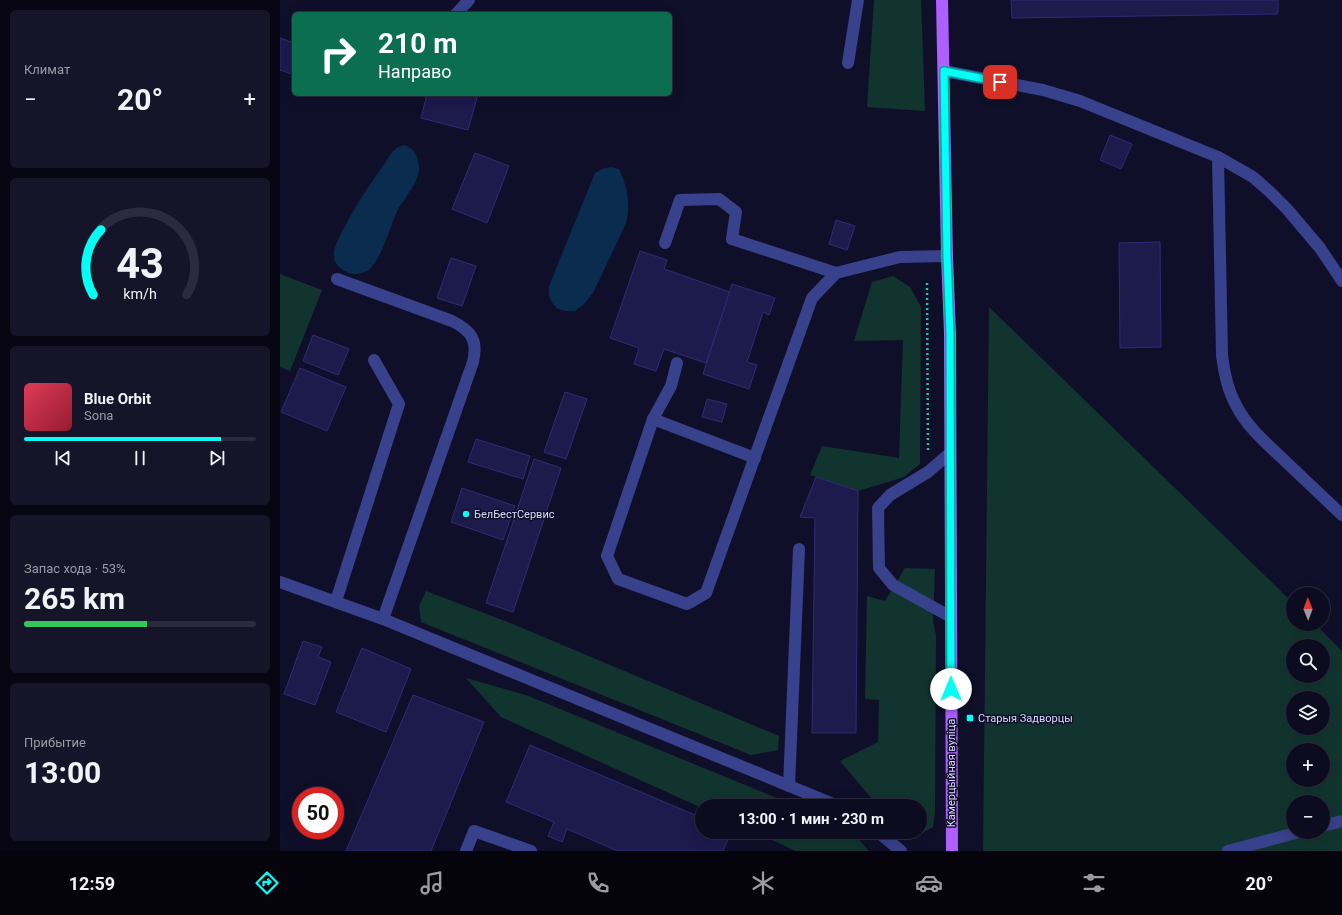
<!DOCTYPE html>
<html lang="ru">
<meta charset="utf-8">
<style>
:root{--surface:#0c0b20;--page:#151429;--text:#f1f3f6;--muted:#9a9ba5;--line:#2c2b3e;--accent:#04fff5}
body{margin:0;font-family:Roboto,sans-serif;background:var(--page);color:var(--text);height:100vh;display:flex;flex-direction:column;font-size:15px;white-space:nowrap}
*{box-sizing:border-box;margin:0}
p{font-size:13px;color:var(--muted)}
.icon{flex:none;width:22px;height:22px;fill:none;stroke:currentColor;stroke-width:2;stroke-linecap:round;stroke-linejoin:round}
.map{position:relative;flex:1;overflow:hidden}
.panel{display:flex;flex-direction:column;gap:10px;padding:10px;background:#070612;width:280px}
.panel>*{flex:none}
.hud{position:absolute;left:12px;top:12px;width:380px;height:84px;border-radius:6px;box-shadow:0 4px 16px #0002,0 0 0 1px var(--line);background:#0b6e4f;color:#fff;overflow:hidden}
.needle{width:26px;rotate:359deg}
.tools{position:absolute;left:1006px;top:587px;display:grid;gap:8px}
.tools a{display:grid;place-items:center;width:44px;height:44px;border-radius:50%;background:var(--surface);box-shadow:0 4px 16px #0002,0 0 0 1px var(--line);font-size:20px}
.speed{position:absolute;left:12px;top:787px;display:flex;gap:8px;font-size:20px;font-weight:700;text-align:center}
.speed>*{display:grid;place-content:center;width:52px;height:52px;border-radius:50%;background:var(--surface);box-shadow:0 4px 16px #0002,0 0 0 1px var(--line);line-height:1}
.speed .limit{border:6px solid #d22;background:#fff;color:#111}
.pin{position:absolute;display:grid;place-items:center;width:34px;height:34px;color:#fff;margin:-17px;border-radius:8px;box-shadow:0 2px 6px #0006}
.me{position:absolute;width:44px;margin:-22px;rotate:0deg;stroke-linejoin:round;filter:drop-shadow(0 0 3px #0008)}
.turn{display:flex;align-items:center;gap:14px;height:84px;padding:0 20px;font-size:18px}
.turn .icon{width:52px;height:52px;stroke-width:2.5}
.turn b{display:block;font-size:28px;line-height:34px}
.big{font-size:30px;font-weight:700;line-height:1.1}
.panel .widget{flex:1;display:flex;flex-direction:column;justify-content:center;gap:6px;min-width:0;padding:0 14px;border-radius:6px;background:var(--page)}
.panel .dial{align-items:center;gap:0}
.dial svg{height:104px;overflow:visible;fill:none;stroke:var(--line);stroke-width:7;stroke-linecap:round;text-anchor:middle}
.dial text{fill:var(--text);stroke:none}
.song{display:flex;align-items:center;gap:12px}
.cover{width:48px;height:48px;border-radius:6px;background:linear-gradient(135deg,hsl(350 70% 55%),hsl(350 70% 35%))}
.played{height:4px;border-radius:2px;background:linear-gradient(90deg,var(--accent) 85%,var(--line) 85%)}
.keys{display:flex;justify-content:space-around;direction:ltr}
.heat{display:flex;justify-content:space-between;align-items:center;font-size:22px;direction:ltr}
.charge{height:6px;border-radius:3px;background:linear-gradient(90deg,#34c759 53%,var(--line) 0)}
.trip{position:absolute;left:415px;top:799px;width:232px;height:40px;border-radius:20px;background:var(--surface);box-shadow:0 4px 16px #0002,0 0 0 1px var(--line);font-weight:700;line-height:40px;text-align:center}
.tabs{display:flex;height:64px;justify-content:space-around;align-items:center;background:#05040d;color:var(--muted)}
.tabs .icon{width:28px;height:28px}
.tabs .active{color:var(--accent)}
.tabs b{font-size:18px;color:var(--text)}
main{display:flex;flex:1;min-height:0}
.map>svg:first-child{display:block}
.green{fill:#12342e;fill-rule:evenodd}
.water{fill:#0a2c4e}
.building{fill:#1d1a4c;stroke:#302b79}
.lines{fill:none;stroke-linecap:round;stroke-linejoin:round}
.path{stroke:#2ac1a3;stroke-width:2.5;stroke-dasharray:2 3;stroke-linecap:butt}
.minor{stroke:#38418b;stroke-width:12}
.major{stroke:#ad5fff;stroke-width:12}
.route-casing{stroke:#03a69f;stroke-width:10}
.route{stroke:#04fff5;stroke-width:7}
.poi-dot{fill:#04fff5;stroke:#100f2a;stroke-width:1.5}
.labels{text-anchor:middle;stroke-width:3;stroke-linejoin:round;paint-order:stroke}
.poi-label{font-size:11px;fill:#d8d9ff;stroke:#100f2a;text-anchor:start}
.street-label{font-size:11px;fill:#d8d9ff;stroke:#100f2a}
</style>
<main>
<section class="panel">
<div class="widget"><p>Климат</p>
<div class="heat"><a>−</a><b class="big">20°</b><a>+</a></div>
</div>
<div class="widget dial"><svg viewBox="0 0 100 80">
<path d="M14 69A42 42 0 1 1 86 69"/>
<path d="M14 69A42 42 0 0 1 20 19" stroke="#04fff5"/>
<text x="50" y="56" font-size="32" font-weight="700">43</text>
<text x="50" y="72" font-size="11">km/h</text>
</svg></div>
<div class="widget">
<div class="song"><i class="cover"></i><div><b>Blue Orbit</b><p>Sona</p></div></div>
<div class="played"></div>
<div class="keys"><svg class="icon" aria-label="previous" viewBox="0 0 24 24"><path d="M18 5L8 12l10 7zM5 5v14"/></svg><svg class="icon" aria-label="pause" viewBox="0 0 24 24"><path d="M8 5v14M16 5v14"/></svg><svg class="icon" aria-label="next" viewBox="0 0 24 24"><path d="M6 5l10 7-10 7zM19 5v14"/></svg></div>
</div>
<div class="widget"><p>Запас хода · 53%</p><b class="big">265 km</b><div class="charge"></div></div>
<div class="widget"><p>Прибытие</p><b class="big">13:00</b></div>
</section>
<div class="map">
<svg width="1062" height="851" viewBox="0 0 1062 851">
<rect width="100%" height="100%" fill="#100f2a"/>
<g class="green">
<polygon points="594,0 641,0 645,111 587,107"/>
<polygon points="0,274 42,290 10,371 0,367"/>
<polygon points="613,276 630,287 641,307 640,464 624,477 578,491 530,475 542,446 619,458 623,340 574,341 592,282"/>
<path d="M709 307 1013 603V624H1035L1062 651V851H703ZM1013 646H1043V676H1013ZM1013 698H1043V728H1013ZM1013 750H1043V780H1013ZM1013 802H1043V832H1013Z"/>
<polygon points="625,568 655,569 653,621 656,635 655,812 653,827 642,833 638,832 640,832 640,806 598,806 560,761 598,742 599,700 585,699 587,596 605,601"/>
<polygon points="146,591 235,625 499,736 498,750 471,755 141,622 139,606"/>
<polygon points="186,678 246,695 516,806 422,806 422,808 221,717"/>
<polygon points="474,832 572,832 589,851 516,851"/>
</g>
<g class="water">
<path d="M125 145C135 149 139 158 139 169 139 180 130 190 125 199 123 202 120 206 118 209 111 224 100 264 87 271 82 274 75 275 69 273 62 270 54 265 54 256 53 250 57 242 60 236 74 206 94 179 113 151L118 147Z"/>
<path d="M331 167 339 169C347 186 351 204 346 223L313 293 304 304 295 311H286L278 309 273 304 269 296V287L273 276 315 173 322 169Z"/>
</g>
<g class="building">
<polygon points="731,0 998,0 998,14 732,18"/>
<polygon points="0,38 14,43 14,75 0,70"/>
<polygon points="147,94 198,94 188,130 141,118"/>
<polygon points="830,135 852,144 841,169 820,160"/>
<polygon points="195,153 229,166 207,223 172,209"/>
<polygon points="556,220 575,226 567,250 549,244"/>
<polygon points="880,242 881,347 840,348 839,243"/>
<polygon points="360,251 387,260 384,269 450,292 426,363 384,349 376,371 354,364 359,348 330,338"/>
<polygon points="171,258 196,266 182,306 157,298"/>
<polygon points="452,284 495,298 489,315 483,312 467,362 477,365 469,389 423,374"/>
<polygon points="33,335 69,349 58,375 23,361"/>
<polygon points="20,368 66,387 47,431 1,412"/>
<polygon points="285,392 307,399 286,459 264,452"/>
<polygon points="427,399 447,404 442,422 422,417"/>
<polygon points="196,439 250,456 243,479 188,462"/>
<polygon points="254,459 281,468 233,612 206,603"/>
<polygon points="536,477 578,491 576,733 532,733 535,518 520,517"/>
<polygon points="182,488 235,506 223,540 171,522"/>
<polygon points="23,641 42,647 38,657 51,662 35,705 4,694"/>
<polygon points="82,648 131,669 106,732 56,712"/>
<polygon points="133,695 204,722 151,851 66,851"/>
<polygon points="250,745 422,818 422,832 451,832 443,851 338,851 287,829 282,842 268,836 274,822 226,802"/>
</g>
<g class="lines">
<polyline class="path" points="647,283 648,451"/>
<g class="minor">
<polyline points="176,14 189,0"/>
<polyline points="568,63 578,0"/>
<polyline points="664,71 763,90 800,101 938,157 973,177 990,192 1007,209 1040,248 1062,281"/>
<path d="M938 157 942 355C944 372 947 389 956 405 967 427 986 443 1004 460 1023 478 1043 497 1062 515"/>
<polyline points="385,243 400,200 439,199 456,212 452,239 556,273"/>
<path d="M57 279 172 321C192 331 198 341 193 362L103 619"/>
<polyline points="397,363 391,386 373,419 327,556 338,579 407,604 426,593 532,298 556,273 620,257 667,256"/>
<polyline points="373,419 475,458"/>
<polyline points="670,453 648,472 610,495 598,508 599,568 613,585 671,617"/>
<polyline points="0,582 103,619 558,806"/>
<polyline points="56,601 119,404 94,360"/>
<polyline points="509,786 519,549"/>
<polyline points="1043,826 1062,821"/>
<polyline points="598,832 621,851"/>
<polyline points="186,851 194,831 251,851"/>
<polyline points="948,851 1019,832"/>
</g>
<polyline class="major" points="662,0 667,256 670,333 672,851"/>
</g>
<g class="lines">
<g class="route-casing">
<polyline id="route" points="671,689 670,333 667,256 664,71 720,82"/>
</g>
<use href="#route" class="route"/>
</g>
<g class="poi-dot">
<circle cx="186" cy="514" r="4"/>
<rect x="686" y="714" width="8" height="8" rx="2"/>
</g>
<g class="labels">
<g class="poi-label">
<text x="194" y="518">БелБестСервис</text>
<text x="698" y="722">Старыя Задворцы</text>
</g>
<g class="street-label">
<text transform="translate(671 773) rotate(-90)" y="4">Камерцыйная вуліца</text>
</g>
</g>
</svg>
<div class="tools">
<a><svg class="needle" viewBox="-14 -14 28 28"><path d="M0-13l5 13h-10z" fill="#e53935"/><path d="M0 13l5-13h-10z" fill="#9a9ba5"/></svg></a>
<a><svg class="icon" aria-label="search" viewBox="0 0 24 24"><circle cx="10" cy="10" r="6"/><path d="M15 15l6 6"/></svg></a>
<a><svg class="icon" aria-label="layers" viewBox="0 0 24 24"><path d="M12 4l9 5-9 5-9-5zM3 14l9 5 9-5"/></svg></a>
<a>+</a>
<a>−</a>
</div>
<div class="speed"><div class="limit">50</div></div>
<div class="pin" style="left:720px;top:82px;background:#d93025"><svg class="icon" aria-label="arrive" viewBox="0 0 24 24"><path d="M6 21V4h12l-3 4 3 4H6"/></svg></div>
<svg class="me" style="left:671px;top:689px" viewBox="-20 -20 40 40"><circle r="19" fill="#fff"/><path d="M0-13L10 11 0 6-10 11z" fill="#04fff5"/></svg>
<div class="trip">13:00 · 1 мин · 230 m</div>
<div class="hud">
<div class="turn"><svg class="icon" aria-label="right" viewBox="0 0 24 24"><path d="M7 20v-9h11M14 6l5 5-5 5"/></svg><div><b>210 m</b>Направо</div></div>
</div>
</div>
</main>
<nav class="tabs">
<b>12:59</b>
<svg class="icon active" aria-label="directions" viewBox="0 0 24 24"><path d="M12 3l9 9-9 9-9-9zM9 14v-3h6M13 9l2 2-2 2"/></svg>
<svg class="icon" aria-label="music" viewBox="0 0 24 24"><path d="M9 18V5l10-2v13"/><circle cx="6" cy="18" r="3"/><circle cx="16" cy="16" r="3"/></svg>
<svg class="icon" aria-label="phone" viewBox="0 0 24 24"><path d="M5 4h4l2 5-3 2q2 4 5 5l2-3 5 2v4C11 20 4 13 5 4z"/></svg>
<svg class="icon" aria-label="climate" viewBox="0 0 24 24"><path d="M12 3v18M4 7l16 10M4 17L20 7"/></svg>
<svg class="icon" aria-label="car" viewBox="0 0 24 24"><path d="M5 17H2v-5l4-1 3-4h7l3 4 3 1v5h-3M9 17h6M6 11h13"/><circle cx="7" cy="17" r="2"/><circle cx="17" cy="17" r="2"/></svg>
<svg class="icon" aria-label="filters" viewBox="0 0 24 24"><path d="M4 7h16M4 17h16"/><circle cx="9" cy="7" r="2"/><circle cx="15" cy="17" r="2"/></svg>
<b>20°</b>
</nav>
